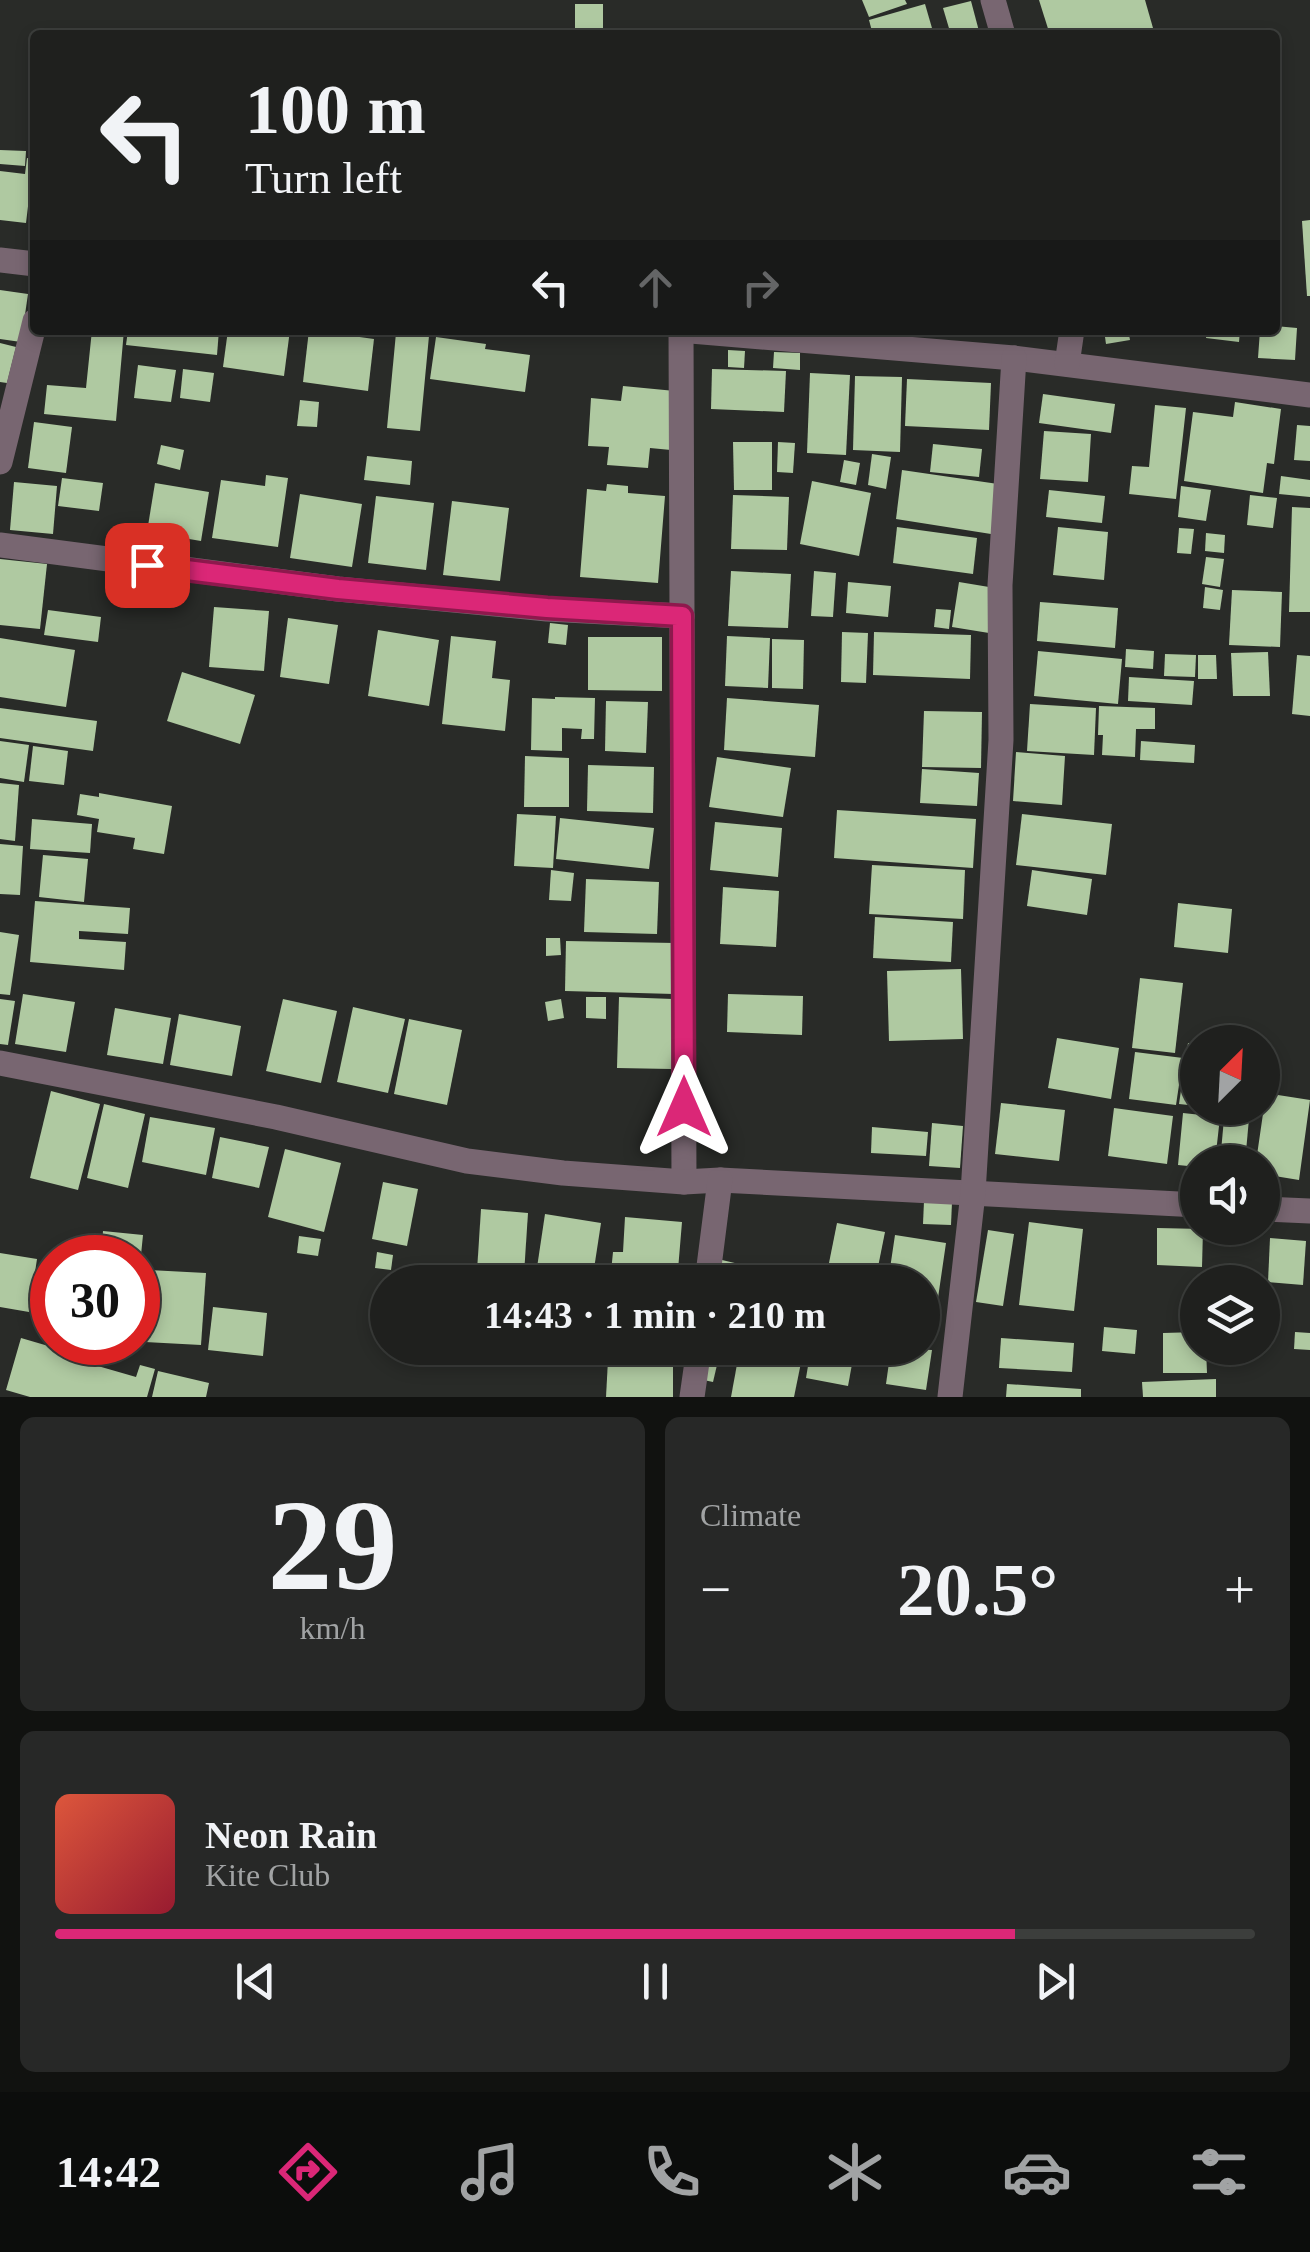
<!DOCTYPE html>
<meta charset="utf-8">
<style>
:root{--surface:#1f201e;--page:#272827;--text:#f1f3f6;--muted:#a1a3a4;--line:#3c3e3c;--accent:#db2777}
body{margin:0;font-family:"Times New Roman",serif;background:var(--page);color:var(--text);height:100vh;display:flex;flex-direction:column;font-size:38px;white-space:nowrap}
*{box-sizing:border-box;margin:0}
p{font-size:32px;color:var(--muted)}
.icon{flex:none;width:55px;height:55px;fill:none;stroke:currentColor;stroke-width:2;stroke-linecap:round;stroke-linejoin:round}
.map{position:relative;height:1397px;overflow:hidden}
.panel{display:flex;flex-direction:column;gap:20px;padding:20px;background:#111210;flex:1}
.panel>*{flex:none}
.guide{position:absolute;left:30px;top:30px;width:1250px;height:305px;border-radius:10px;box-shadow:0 5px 15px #0003,0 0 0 2px var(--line);background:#1f201e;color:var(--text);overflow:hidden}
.needle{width:65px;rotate:24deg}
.controls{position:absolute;left:1180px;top:1025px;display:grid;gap:20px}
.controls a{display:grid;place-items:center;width:100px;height:100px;border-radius:50%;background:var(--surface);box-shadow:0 5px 15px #0003,0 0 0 2px var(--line);font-size:50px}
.speed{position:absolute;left:30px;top:1235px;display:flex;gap:20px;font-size:50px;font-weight:700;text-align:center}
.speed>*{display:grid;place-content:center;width:130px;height:130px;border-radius:50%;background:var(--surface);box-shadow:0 5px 15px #0003,0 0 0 2px var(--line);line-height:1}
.speed .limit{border:15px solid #d22;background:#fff;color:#111}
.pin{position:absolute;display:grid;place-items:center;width:85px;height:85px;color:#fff;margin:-42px;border-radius:20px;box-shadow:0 5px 15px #0006}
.me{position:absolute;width:110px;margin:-55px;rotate:0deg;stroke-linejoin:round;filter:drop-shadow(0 0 8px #0008)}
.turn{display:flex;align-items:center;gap:35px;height:210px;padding:0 50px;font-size:45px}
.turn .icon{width:130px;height:130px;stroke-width:2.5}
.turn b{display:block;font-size:70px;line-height:85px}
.lanes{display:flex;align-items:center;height:95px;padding:0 50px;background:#0003;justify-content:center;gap:50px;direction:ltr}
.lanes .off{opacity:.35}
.big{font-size:75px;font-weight:700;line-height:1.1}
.panel .widget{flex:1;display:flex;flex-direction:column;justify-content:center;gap:15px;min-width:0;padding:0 35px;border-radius:15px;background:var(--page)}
.panel .dial{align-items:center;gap:0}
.dial b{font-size:130px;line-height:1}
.song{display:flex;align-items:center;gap:30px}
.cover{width:120px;height:120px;border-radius:15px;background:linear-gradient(135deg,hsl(10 70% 55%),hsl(350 70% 35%))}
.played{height:10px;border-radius:5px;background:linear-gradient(90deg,var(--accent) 80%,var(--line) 80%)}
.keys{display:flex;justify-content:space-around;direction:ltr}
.heat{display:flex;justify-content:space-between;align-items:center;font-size:55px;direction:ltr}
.panel .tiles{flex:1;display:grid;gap:20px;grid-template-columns:1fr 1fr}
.widget:last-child{grid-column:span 2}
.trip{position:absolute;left:370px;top:1265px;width:570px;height:100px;border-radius:50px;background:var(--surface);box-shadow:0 5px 15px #0003,0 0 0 2px var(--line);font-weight:700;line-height:100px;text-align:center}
.tab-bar{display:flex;height:160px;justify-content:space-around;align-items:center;background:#0c0d0c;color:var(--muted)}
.tab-bar .icon{width:70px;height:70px}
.tab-bar .on{color:var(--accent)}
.tab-bar b{font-size:45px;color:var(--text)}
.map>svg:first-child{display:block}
.building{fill:#afc9a1}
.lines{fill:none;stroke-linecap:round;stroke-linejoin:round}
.minor{stroke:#786671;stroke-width:25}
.route-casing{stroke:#8e194d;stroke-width:25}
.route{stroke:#db2777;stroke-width:18}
</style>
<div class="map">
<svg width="1310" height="1397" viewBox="0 0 1310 1397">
<rect width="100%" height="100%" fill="#292b28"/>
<g class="building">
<polygon points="862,0 905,0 907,4 869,17"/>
<polygon points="1039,0 1145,0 1155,35 1050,35"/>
<polygon points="971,1 980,35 951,35 943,8"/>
<rect x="575" y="4" width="28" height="31"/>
<polygon points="925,4 934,35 873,35 869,20"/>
<polygon points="0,150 26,151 25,166 0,164"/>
<polygon points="27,158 35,159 35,174 32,173 26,223 0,220 0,171 25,174"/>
<polygon points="1310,220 1310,296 1307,296 1302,221"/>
<polygon points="0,290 28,294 21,342 0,339"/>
<polygon points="1275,326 1297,328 1295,360 1258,358 1260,330 1275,330"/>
<polygon points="92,330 124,330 116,421 44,414 47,385 86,388"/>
<polygon points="128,330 219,330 217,355 126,345"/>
<polygon points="228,330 290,330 284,376 223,367"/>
<polygon points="309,330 374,339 368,391 303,382"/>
<polygon points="1104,330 1128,330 1130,340 1106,344"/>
<polygon points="1207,330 1240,330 1239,342 1206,338"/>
<polygon points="396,333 429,336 420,431 387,428"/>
<polygon points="436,337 486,344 485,349 530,355 525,392 430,379"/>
<polygon points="0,343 16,347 7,383 0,382"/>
<polygon points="728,350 745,351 744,368 728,367"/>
<polygon points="774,352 800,353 800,370 773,368"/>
<polygon points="138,365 176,370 171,402 134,398"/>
<polygon points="183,369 214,373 210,402 180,398"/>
<polygon points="712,369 786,371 784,412 711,409"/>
<polygon points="810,373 850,375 846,455 807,453"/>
<polygon points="855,376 902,377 900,452 853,450"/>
<polygon points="907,379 991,383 989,430 905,426"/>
<polygon points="623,386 675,391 671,450 650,448 648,468 607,465 609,447 588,446 591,398 621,401"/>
<polygon points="1043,394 1115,404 1111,433 1039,423"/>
<polygon points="300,400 319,402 317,427 297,426"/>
<polygon points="1235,402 1281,409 1274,464 1267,463 1263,493 1184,481 1193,412 1233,417"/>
<polygon points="1155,405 1186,408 1176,499 1129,494 1132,466 1149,467"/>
<polygon points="34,422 72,427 66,473 28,468"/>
<polygon points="1297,425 1310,426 1310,461 1294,460"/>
<polygon points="1044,431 1091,434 1088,482 1040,479"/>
<polygon points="733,442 772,442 772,490 734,490"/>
<polygon points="778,442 795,443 793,473 777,472"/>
<polygon points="933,444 982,449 979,477 930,472"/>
<polygon points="161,445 184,450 180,470 157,464"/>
<polygon points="872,454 891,457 886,489 868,485"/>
<polygon points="367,456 412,461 410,485 364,480"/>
<polygon points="844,460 860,463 856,485 840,482"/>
<polygon points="902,470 998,484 991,534 896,519"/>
<polygon points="266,475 288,478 278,547 212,538 221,480 265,486"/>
<polygon points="1281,476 1310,480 1310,497 1279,494"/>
<polygon points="62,478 103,483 99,511 58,506"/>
<polygon points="812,481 871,493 859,556 800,544"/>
<polygon points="14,482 57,486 53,534 10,530"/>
<polygon points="155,483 209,492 201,541 147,532"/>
<polygon points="607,484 628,486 628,493 665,496 658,583 580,577 587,489 606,491"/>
<polygon points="1181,486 1211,490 1206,521 1178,517"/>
<polygon points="1049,490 1105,496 1102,523 1046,517"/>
<polygon points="300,494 362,504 352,567 290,558"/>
<polygon points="733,495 789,497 787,550 731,549"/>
<polygon points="1250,495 1277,498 1273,528 1247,525"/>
<polygon points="376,496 434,503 426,570 368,563"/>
<polygon points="452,501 509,508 500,581 443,575"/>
<polygon points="1292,507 1310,508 1310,612 1289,612"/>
<polygon points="897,527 977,538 973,574 893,563"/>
<polygon points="1058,527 1108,532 1104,580 1053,575"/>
<polygon points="1179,528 1194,529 1191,554 1177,553"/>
<polygon points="1206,533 1225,535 1224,553 1205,551"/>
<polygon points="1206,557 1224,559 1220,587 1202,584"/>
<polygon points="0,559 47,564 40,629 0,625"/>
<polygon points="731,571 791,574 788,628 728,626"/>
<polygon points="814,571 836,573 833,617 811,616"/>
<polygon points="848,582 891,586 888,617 846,613"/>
<polygon points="959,582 995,588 989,633 952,627"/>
<polygon points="1205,587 1223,590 1220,610 1203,608"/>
<polygon points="1232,590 1282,592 1280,647 1229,645"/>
<polygon points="1040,602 1118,608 1115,648 1037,641"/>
<polygon points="214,607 269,611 264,671 209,667"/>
<polygon points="936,609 951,610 949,629 934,627"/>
<polygon points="48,610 101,617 98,642 44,635"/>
<polygon points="288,618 338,625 329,684 280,677"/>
<polygon points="550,623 568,625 566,645 548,643"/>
<polygon points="378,630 439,640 429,706 368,696"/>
<polygon points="842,632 868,633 866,683 841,682"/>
<polygon points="874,632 971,635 970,679 873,675"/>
<polygon points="451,636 496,641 492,678 510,680 505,731 442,724"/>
<polygon points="727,636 770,638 768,688 725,686"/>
<polygon points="588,637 662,637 662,691 588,690"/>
<polygon points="0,638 75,650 66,707 0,697"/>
<polygon points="772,639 804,640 803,689 772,688"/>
<polygon points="1126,649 1154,651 1153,669 1125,667"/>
<polygon points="1038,651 1122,659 1118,704 1034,696"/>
<polygon points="1268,652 1270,696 1233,696 1231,653"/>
<polygon points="1165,654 1196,655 1195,677 1164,676"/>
<polygon points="1198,655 1216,655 1217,679 1198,679"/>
<polygon points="1297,655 1310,656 1310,716 1292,714"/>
<polygon points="182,672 255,695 240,744 167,721"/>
<polygon points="1129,677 1194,681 1192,705 1128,701"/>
<polygon points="555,697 595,698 594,739 581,739 582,729 562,728 562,751 531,750 532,698 555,699"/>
<polygon points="727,698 819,705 815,757 724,750"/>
<polygon points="606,701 648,702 646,753 605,751"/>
<polygon points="1030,704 1096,708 1094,755 1027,751"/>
<polygon points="1099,706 1155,708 1155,729 1136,729 1135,757 1102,755 1103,735 1098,735"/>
<polygon points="0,708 97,721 93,751 0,738"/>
<polygon points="924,711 982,712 981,768 922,767"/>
<polygon points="0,741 29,745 24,782 0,778"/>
<polygon points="1141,741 1195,745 1194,763 1140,760"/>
<polygon points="33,746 68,751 64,785 29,781"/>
<polygon points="1016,752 1065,756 1062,805 1013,801"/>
<polygon points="525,756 569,758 569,807 524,807"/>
<polygon points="717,757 791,768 783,817 709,807"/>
<polygon points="588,765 654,767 653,813 587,811"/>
<polygon points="922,769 979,773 977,806 920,803"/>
<polygon points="0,783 19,785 15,841 0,839"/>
<polygon points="99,793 172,806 164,854 133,849 135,838 97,832 99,819 77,815 80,794 99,797"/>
<polygon points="837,810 976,819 973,868 834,858"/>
<polygon points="517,814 556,816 553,868 514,866"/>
<polygon points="1022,814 1112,824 1106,875 1016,865"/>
<polygon points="560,818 654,828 649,869 556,859"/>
<polygon points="32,819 92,824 90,853 30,849"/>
<polygon points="715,822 782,828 778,877 710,870"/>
<polygon points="0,844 23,846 20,895 0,894"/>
<polygon points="43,855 88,859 84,902 39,897"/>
<polygon points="872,865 965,870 963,919 869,914"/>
<polygon points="551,870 574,873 571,901 549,900"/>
<polygon points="1032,870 1092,879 1087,915 1027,906"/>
<polygon points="586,879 659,882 657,934 584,932"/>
<polygon points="723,887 779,891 776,947 720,944"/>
<polygon points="35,901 130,908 128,934 79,931 79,939 126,942 124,970 30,962"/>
<polygon points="1178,903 1232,909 1228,953 1174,947"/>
<polygon points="875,917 953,922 951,962 873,958"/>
<polygon points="0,932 19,935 10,995 0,994"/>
<polygon points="546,938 560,938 561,955 546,956"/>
<polygon points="566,941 675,943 674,994 565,991"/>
<polygon points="961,969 963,1039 889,1041 887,971"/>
<polygon points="1140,978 1183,983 1175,1053 1132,1048"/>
<polygon points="23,994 75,1002 66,1052 15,1044"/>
<polygon points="728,994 803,996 802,1035 727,1032"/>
<polygon points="586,997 606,997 606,1019 586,1018"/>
<polygon points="619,997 673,999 671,1069 617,1068"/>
<polygon points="0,999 15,1001 8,1045 0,1044"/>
<polygon points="283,999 337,1011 321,1083 266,1071"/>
<polygon points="561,999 564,1018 548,1021 545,1002"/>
<polygon points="353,1007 405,1019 388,1093 337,1082"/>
<polygon points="115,1008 171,1018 163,1064 107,1055"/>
<polygon points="179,1014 241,1026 232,1076 170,1065"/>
<polygon points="409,1019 462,1030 447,1105 394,1094"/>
<polygon points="1057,1038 1119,1048 1111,1099 1048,1088"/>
<polygon points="1188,1043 1198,1045 1198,1106 1179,1104"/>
<polygon points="1135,1052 1183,1058 1176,1105 1129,1099"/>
<polygon points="51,1091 100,1104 78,1190 30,1178"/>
<polygon points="1266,1093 1310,1100 1299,1180 1262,1174 1262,1162 1256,1162"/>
<polygon points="1001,1103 1065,1110 1059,1161 995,1154"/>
<polygon points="104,1104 145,1114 128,1188 87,1178"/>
<polygon points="1114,1108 1173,1116 1167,1164 1108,1156"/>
<polygon points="1225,1108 1250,1108 1245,1162 1220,1162"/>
<polygon points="1183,1113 1220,1117 1215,1162 1198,1162 1198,1167 1178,1165"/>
<polygon points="150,1117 215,1128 206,1175 142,1162"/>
<polygon points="932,1123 963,1126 960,1168 929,1166"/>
<polygon points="872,1127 928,1132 926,1156 871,1153"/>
<polygon points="220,1137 269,1147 259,1188 212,1178"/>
<polygon points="285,1149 341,1163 324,1232 268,1217"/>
<polygon points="383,1182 418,1189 407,1246 372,1239"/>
<polygon points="924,1201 952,1202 951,1225 923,1224"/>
<polygon points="481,1209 528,1213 524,1274 477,1271"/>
<polygon points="545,1214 601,1223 592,1282 535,1281"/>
<polygon points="625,1217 682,1222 677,1282 610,1282 613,1252 623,1252"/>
<polygon points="1029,1222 1083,1229 1074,1311 1019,1305"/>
<polygon points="837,1223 885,1232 875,1282 848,1282 826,1278"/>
<polygon points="1157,1228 1203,1229 1202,1267 1157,1265"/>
<polygon points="988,1230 1014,1234 1003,1306 976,1302"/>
<polygon points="103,1231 143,1235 140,1265 138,1265 138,1258 101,1254"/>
<polygon points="895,1235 946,1243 938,1298 927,1296 925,1313 922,1313 922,1282 888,1282"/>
<polygon points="299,1236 321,1239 318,1256 297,1253"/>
<polygon points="1270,1238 1306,1241 1303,1285 1268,1282"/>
<polygon points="377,1252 393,1255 391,1270 375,1268"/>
<polygon points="0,1253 37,1259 29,1312 0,1307"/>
<polygon points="722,1260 739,1264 736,1282 717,1282"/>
<polygon points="51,1262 52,1262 52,1320 39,1318"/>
<polygon points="755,1267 817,1278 816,1282 752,1282"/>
<polygon points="149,1270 206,1273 201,1345 145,1342"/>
<polygon points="213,1307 267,1313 263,1356 208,1350"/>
<polygon points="1104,1327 1137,1330 1135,1354 1102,1351"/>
<polygon points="1198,1332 1198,1348 1206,1348 1207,1373 1163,1373 1163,1333"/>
<polygon points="1295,1332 1310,1333 1310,1350 1294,1349"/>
<polygon points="21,1338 86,1357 84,1362 136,1377 140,1365 155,1369 147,1397 30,1397 6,1390"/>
<polygon points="1001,1338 1074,1343 1072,1372 999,1368"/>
<polygon points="706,1348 721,1348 713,1382 699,1379"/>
<polygon points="740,1348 804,1348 794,1397 731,1397"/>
<polygon points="811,1348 855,1348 848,1386 806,1378"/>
<polygon points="891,1348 932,1350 926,1390 886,1384"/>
<polygon points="608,1360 673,1362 673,1397 606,1397"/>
<polygon points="158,1371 209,1383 206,1397 152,1397"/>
<polygon points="1216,1379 1216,1397 1143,1397 1142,1382"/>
<polygon points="1007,1384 1081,1389 1081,1397 1006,1397"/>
</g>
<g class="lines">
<g class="minor">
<polyline points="993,0 1003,35"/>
<polyline points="0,260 35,264"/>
<polyline points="679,330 1014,358 1310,395"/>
<polyline points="681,330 684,1182"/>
<polyline points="1067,364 1072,330"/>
<polyline points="0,462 35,321"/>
<polyline points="0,545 338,589 547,609 682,616"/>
<polyline points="0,1063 276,1117 467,1161 563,1173 684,1182 720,1180 1198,1205"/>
<polyline points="1262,1209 1310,1211"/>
<polyline points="707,1282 720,1180"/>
<polyline points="692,1397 699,1348"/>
<polyline points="950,1397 973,1193 1001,740 1000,585 1014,358"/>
</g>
</g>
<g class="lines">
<g class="route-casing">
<polyline id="route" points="147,565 338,589 547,608 682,616 684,1107"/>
</g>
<use href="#route" class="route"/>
</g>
</svg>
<div class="controls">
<a><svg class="needle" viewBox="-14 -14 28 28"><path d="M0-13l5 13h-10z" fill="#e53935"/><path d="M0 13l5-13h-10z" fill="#a1a3a4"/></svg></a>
<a><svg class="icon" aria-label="sound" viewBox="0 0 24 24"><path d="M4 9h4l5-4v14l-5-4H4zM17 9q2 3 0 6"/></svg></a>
<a><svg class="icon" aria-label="layers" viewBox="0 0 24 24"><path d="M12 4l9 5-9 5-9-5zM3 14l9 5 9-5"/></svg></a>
</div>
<div class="speed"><div class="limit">30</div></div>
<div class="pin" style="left:147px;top:565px;background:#d93025"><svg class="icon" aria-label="arrive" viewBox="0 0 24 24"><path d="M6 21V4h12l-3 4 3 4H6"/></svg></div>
<svg class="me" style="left:684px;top:1107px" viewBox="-20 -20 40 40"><path d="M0-17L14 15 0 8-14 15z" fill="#db2777" stroke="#fff" stroke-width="4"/></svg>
<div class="trip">14:43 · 1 min · 210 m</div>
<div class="guide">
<div class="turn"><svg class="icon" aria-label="left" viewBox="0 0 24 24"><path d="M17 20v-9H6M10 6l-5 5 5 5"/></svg><div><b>100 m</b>Turn left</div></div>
<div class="lanes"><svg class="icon" aria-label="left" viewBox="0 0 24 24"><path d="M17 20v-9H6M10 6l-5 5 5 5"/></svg><svg class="icon off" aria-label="ahead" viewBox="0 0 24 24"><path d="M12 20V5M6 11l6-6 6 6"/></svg><svg class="icon off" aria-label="right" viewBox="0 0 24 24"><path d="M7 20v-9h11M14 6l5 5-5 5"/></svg></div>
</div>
</div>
<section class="panel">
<div class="tiles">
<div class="widget dial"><b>29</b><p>km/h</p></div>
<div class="widget"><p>Climate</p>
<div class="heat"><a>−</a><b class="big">20.5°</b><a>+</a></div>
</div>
<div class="widget">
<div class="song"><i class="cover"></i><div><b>Neon Rain</b><p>Kite Club</p></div></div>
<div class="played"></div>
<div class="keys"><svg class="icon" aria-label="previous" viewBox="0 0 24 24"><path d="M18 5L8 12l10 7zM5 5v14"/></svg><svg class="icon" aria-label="pause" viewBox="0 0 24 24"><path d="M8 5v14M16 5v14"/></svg><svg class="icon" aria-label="next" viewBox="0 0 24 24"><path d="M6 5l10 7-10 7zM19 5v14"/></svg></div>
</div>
</div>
</section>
<nav class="tab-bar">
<b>14:42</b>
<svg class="icon on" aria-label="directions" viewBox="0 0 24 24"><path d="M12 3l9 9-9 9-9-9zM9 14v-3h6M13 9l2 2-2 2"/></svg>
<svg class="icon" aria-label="music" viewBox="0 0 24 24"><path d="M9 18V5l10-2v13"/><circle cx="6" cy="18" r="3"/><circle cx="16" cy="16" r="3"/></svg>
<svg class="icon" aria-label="phone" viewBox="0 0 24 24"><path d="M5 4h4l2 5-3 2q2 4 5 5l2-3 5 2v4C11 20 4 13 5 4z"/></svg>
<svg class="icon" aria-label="climate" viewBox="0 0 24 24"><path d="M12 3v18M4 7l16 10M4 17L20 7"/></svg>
<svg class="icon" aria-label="car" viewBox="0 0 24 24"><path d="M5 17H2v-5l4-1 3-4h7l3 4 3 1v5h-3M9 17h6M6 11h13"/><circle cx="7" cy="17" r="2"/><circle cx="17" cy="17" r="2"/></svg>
<svg class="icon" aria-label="filters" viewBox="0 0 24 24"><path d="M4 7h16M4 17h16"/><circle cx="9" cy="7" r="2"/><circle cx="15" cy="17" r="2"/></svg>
</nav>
